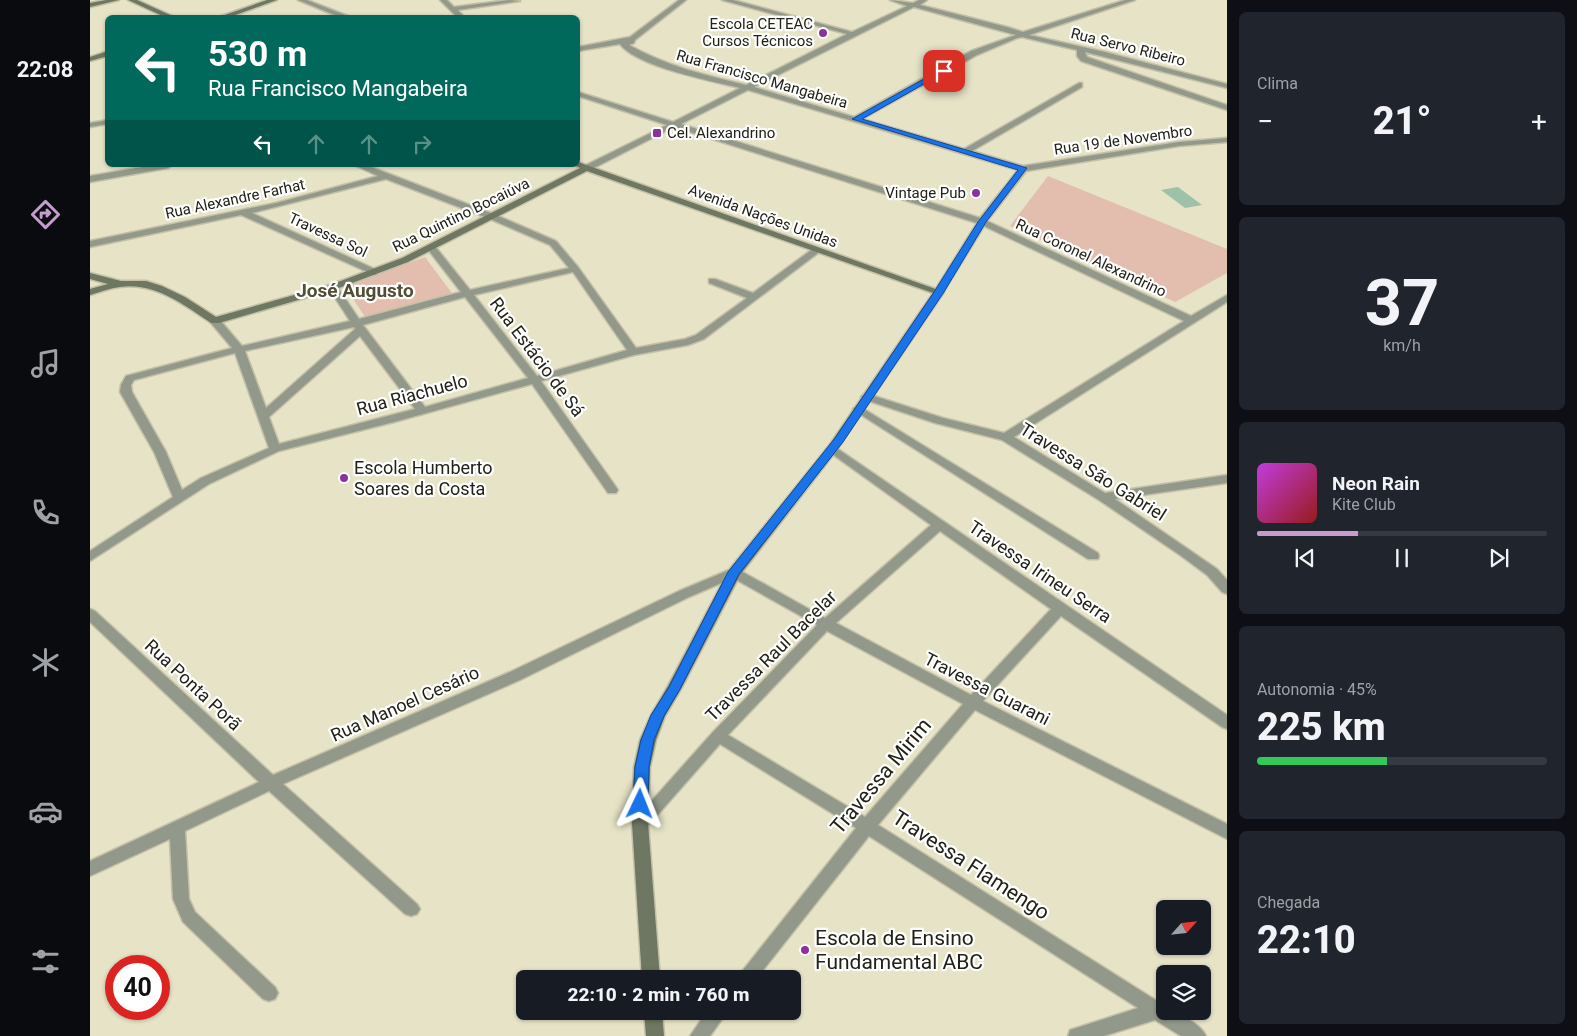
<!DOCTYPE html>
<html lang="pt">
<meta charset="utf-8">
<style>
:root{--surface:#171b24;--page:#20242c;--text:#f1f3f6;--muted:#9ea1a6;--line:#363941;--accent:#c49cce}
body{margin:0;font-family:Roboto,sans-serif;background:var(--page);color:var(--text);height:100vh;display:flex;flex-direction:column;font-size:19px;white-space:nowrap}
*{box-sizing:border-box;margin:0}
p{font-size:16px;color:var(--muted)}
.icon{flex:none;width:28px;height:28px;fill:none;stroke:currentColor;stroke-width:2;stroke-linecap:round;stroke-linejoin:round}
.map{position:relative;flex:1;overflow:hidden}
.drawer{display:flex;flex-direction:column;gap:12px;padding:12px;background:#0d0f14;width:350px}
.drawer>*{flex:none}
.guide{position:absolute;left:15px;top:15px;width:475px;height:152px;border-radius:8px;box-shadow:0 1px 4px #0004;background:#00695c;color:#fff;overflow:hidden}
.needle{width:32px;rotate:63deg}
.fabs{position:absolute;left:1066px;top:900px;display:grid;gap:10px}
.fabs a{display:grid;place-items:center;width:55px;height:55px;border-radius:8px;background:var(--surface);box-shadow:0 1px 4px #0004;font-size:25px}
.speed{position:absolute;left:15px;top:955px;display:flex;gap:10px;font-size:25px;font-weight:700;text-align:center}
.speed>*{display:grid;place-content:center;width:65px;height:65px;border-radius:50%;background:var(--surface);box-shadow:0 1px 4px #0004;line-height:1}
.speed .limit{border:8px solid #d22;background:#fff;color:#111}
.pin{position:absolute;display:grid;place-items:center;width:42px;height:42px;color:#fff;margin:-21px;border-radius:10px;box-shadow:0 2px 8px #0006}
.me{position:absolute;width:55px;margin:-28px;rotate:2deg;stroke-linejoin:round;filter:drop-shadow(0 0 4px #0008)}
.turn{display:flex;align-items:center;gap:18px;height:105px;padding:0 20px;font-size:22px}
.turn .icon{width:65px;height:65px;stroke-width:2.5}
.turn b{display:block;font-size:35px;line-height:42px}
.lanes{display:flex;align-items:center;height:48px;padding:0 20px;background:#0003;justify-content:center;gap:25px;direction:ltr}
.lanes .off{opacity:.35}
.big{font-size:38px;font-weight:800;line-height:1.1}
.drawer .card{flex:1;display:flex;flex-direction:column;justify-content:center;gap:8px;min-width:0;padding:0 18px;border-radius:8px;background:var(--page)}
.drawer .dial{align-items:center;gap:0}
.dial b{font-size:65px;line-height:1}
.song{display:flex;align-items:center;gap:15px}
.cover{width:60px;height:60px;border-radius:8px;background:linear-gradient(135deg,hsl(290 70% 55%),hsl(0 70% 35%))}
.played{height:5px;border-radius:2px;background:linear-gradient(90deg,var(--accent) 35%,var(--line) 35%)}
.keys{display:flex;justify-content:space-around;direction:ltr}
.heat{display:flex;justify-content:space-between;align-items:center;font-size:28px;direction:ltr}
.charge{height:8px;border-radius:4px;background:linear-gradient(90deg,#34c759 45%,var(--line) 0)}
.trip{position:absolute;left:426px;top:970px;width:285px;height:50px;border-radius:8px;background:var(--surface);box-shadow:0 1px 4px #0004;font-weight:800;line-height:50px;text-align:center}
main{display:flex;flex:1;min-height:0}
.tab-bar{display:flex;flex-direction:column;width:90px;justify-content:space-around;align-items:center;background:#090b0e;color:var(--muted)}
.tab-bar .icon{width:35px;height:35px}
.tab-bar .active{color:var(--accent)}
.tab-bar b{font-size:22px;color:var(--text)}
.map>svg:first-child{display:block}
.green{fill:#e3beae}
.water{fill:#9dc1a9}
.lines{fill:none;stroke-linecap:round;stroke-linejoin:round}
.street-casing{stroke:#c4c0a7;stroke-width:3}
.secondary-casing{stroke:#c4c0a7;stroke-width:3}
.street{fill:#92998a;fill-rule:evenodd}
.secondary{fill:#6d7761;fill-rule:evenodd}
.route{fill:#1a73e8;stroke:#114b97}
.poi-dot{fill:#8d329d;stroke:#fff;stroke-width:2}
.labels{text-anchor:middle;stroke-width:4.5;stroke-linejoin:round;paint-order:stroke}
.far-poi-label{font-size:15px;fill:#222116;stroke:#fff;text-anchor:end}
.far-street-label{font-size:15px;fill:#222116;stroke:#fff}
.street-label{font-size:18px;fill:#222116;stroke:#fff}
.poi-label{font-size:18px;fill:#222116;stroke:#fff;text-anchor:start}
.far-district-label{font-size:19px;font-weight:bold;fill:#524e36;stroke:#fff}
.near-street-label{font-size:21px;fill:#222116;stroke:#fff}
.near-poi-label{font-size:21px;fill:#222116;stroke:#fff;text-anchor:start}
</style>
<main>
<nav class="tab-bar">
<b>22:08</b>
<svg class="icon active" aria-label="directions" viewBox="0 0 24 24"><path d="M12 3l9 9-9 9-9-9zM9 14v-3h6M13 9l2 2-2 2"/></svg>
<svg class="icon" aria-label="music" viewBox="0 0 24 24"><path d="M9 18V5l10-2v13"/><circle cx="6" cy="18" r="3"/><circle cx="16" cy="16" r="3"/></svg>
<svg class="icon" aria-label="phone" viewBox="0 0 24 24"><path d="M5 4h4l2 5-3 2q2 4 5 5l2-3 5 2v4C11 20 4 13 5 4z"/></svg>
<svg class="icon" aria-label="climate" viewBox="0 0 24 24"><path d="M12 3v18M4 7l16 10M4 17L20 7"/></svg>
<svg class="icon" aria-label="car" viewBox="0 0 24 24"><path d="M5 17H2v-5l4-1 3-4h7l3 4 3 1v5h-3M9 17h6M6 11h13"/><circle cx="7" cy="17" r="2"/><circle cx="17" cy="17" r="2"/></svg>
<svg class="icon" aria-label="filters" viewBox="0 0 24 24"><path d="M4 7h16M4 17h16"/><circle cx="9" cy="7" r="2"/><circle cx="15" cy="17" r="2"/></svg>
</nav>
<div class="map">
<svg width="1137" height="1036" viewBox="0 0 1137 1036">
<rect width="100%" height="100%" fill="#e7e3c7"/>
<g class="green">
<polygon points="958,176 1137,249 1137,273 1085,302 920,226"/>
<polygon points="335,257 364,296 276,318 255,287"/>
</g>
<polygon class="water" points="1088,187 1112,205 1095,208 1071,190"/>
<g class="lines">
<g class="street-casing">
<g id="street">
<polygon points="208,0 217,0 263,18 252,18"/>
<polygon points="350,0 357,0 364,7 419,0 430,1 368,10 375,18 368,18"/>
<path d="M589 0H596L545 40 544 43 539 45C576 66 615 75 656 85L757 34 632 0H643L762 32 817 6 800 0 823 3 829 0H837L830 5 917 27 933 32 1035 0H1045L939 35 1015 52 1137 84V88L995 52 997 57 1137 105V110L991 61 987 56V50L932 37 927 38 887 55 772 119 874 149 989 83H992V87L882 151 933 166 1089 142 1137 138V142L1089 146 936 171 897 221 1101 316 1137 295V302L924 437 1015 493 1137 475V483L1025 499 1127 569 1137 580V594L1132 592 1117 575 1090 555 1009 500 912 440 845 423 773 399 771 397 773 395H781L853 418 914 433 1094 321 894 226 852 294H846L844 292 887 223 584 127 500 170H494V166L577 125 488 96V92L583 122 650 88C622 81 547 67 530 44L488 51V47L540 37ZM824 7 926 35 881 51 764 117 664 87ZM658 90 928 170 890 218 591 124Z"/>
<polygon points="18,120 18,124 0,127 0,123"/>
<polygon points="64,165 82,165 78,168 0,182 0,176"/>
<path d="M264 165H276L406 215 466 241 488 267 546 348 595 339 606 335 657 298 619 283V279H625L663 293 724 248H730L732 250 614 339 598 345 544 355 451 381 526 487 528 490 526 493H518L442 384 304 422 189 451 119 484 0 561V551L83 497 64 452 30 392 31 385 36 376 142 348 121 323V319H129L152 346 260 321 238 287 243 284 246 285 269 319 371 292 336 247 341 244 344 245 380 290 479 268 460 245 400 219 296 179 162 213 287 270V274L284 275 151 215 0 247V241L186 203 288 176ZM483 272 537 350 447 376 384 295ZM375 297 438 378 335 407 273 325ZM264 327 265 329 176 408 155 351ZM270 336 325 409 189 444 179 417ZM145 353 179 448 111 478 92 490 76 452 42 392 41 385 44 380Z"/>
<polygon points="769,406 1008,553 1009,556 1008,559 998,559 765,411 763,409 765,407"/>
<path d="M742 445 1137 715V729L1132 727 971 616 893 701 1137 824V839L885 710 788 825 1075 1006V1011C1087 1011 1111 1024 1116 1036H1091L1065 1020 1014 1036H978L980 1030 1048 1008 779 836 666 979H646L766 828 630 744 556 828 550 830 544 828 542 823 623 732 727 625 643 578 599 597 430 680 193 784 327 904 330 909 327 914 321 916 315 914 179 791 95 831 99 899 105 912 185 987 188 993 185 999 179 1001 173 999 93 922 83 899 80 839 0 876V861L169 782 0 622V609L5 611 183 775 420 672 589 591 639 570H649L735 618 841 525 738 451 736 449 738 447ZM850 531 961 609 881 695 746 623ZM737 631 873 704 775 817 638 735Z"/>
<polygon points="617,1011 638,1011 620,1036 600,1036"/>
</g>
</g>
<g class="secondary-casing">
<g id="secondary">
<polygon points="16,0 29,0 0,7 0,3"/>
<polygon points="38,0 47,0 87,18 77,18"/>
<polygon points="177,0 187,0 137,18 126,18"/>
<polygon points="18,51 18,56 0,61 0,57"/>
<path d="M488 162 854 292 746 451 650 575 591 689 575 716 566 740 560 767 558 823 570 979H552L542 823 544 767 550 740 561 715 578 686 639 570 738 447 843 293 497 171 318 262 246 289 129 323H121C94 305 65 282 30 287 20 288 10 292 0 295V289L18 284 0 279V273L31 281H56L72 286 95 297 126 317 240 285 312 258 490 168 484 165H488Z"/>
<polygon points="554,1011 572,1011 574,1036 556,1036"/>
</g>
</g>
<use href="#street" class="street"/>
<use href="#secondary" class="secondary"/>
</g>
<polygon class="route" points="852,69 857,71 772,119 937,168 896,222 854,292 753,442 649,574 590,689 574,716 564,740 559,767 558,804 556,809 550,810 545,809 543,804 545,767 551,740 561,715 579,687 638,572 745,438 844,292 888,222 928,170 762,119"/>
<g class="poi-dot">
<circle cx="733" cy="33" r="5"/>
<rect x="562" y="128" width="10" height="10" rx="2.5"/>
<circle cx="886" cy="193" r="5"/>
<circle cx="254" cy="478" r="5"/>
<circle cx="715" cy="950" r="5"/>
</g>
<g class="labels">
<g class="far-poi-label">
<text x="723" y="29">Escola CETEAC<tspan x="723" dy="17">Cursos Técnicos</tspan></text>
<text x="577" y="138" text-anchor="start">Cel. Alexandrino</text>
<text x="876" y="198">Vintage Pub</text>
</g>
<g class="far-street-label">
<text transform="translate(1038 47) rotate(14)" y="5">Rua Servo Ribeiro</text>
<text transform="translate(672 79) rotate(16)" y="5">Rua Francisco Mangabeira</text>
<text transform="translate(1033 140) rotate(-8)" y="5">Rua 19 de Novembro</text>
<text transform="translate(145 199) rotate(-12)" y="5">Rua Alexandre Farhat</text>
<text transform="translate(371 215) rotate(-26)" y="5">Rua Quintino Bocaiúva</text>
<text transform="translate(673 216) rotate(20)" y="5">Avenida Nações Unidas</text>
<text transform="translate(238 235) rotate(25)" y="5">Travessa Sol</text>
<text transform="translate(1001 258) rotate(25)" y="5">Rua Coronel Alexandrino</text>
</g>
<g class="street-label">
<text transform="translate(447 357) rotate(53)" y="6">Rua Estácio de Sá</text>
<text transform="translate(322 395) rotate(-15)" y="6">Rua Riachuelo</text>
<text transform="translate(1003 472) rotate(32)" y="6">Travessa São Gabriel</text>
<text transform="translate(950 572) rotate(34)" y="6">Travessa Irineu Serra</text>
<text transform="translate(681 656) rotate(-45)" y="6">Travessa Raul Bacelar</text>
<text transform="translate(103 685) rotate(43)" y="6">Rua Ponta Porã</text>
<text transform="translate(897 689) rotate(27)" y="6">Travessa Guarani</text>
<text transform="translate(315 704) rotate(-24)" y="6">Rua Manoel Cesário</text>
</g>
<g class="poi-label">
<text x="264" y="474">Escola Humberto<tspan x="264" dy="21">Soares da Costa</tspan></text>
</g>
<g class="far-district-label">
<text x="265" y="297">José Augusto</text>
</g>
<g class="near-street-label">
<text transform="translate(791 776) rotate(-50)" y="7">Travessa Mirim</text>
<text transform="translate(881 865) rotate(33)" y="7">Travessa Flamengo</text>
</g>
<g class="near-poi-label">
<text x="725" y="945">Escola de Ensino<tspan x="725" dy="24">Fundamental ABC</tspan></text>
</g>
</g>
</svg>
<div class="fabs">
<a><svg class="needle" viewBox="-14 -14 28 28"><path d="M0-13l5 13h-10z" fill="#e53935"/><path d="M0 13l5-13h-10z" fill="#9ea1a6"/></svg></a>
<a><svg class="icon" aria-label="layers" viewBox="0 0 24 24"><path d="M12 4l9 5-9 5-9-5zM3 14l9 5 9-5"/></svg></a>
</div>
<div class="speed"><div class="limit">40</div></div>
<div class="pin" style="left:854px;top:71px;background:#d93025"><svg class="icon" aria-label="arrive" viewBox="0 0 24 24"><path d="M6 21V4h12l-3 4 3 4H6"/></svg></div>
<svg class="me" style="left:550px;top:804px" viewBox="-20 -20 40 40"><path d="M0-17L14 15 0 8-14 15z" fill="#1a73e8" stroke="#fff" stroke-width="4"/></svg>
<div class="trip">22:10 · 2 min · 760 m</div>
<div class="guide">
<div class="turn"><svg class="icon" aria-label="left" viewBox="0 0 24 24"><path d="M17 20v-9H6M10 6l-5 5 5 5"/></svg><div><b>530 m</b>Rua Francisco Mangabeira</div></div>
<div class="lanes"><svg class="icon" aria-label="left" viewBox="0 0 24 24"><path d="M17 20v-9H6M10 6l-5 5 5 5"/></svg><svg class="icon off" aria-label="ahead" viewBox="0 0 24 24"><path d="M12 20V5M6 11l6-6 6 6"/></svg><svg class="icon off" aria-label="ahead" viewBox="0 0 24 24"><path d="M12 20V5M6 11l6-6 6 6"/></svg><svg class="icon off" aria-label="right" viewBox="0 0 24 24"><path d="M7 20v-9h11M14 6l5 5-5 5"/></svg></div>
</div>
</div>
<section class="drawer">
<div class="card"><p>Clima</p>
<div class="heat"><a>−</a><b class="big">21°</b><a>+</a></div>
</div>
<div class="card dial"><b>37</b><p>km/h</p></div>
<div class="card">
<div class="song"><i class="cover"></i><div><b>Neon Rain</b><p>Kite Club</p></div></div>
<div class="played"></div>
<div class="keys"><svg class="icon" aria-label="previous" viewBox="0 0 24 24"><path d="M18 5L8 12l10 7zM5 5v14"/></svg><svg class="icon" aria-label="pause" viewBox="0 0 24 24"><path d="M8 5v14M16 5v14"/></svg><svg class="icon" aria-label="next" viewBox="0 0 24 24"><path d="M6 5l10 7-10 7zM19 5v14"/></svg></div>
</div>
<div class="card"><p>Autonomia · 45%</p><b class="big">225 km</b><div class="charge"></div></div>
<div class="card"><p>Chegada</p><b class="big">22:10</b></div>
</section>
</main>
